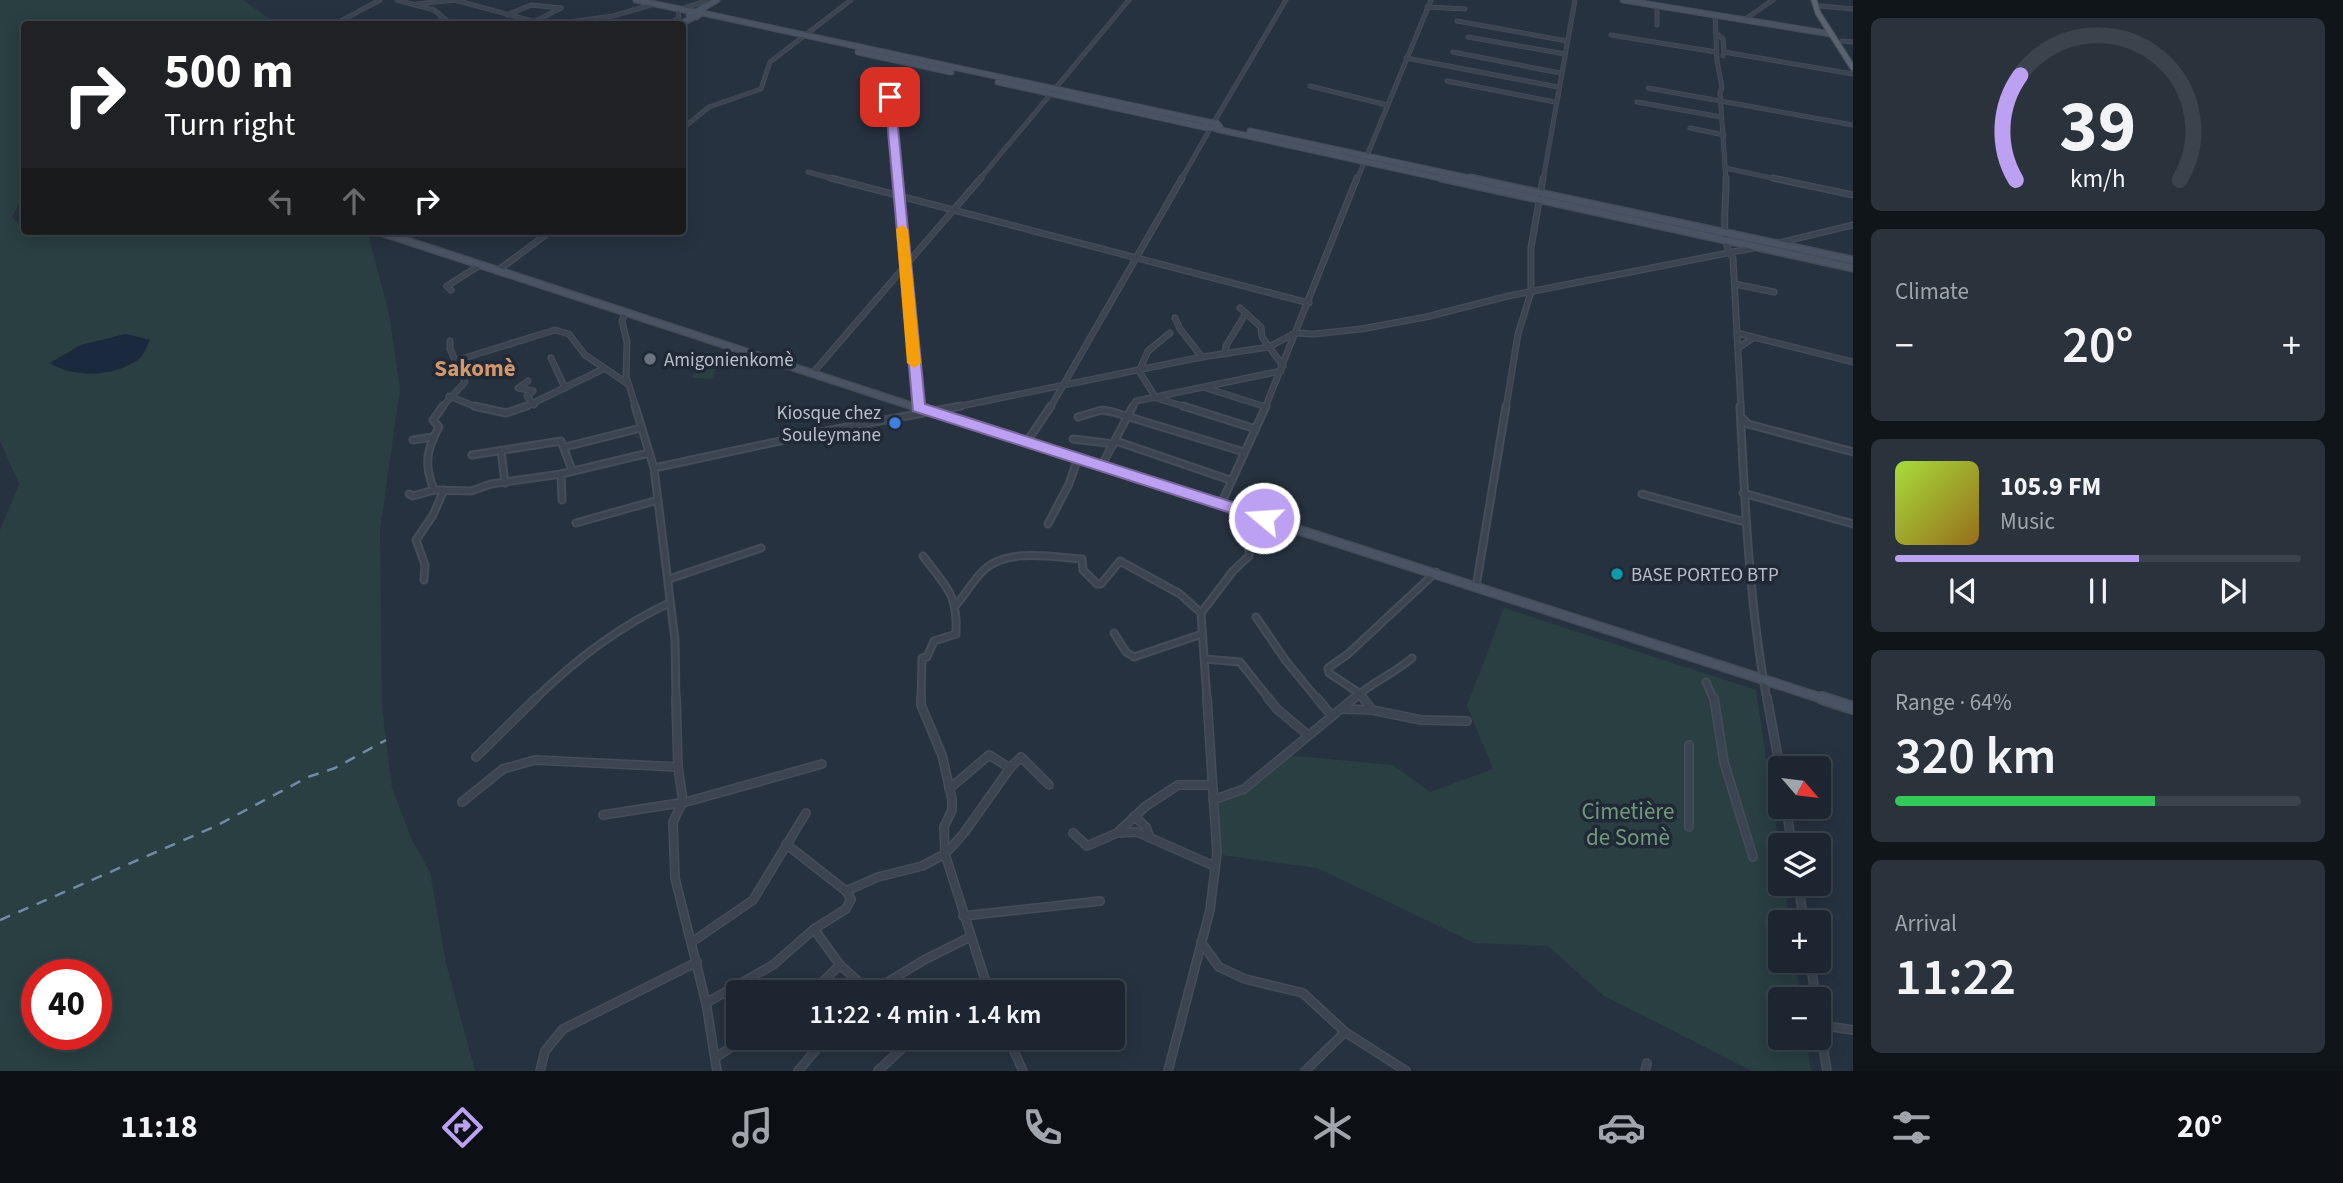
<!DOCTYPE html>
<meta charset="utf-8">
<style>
:root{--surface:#1d2630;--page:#2a323c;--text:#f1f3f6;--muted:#a0a5ab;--line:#3b434c;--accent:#bca0f2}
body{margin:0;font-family:"Source Sans 3",sans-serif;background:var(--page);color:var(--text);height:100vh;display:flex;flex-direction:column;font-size:26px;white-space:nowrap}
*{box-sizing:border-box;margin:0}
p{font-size:23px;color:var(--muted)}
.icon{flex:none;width:38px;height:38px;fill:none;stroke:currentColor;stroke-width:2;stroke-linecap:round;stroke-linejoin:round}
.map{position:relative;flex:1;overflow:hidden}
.drawer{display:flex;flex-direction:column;gap:18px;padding:18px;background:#10151a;width:490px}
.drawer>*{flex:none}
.hud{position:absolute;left:21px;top:21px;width:665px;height:214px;border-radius:7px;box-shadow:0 4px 18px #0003,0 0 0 2px var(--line);background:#202124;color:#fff;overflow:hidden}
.needle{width:46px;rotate:118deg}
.tools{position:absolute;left:1768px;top:756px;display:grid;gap:14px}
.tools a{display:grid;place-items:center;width:63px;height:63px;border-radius:7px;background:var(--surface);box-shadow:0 4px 18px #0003,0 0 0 2px var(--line);font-size:35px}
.speed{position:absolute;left:21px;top:959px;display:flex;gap:14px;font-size:35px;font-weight:700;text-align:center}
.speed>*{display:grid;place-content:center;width:91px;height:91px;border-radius:50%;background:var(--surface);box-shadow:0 4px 18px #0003,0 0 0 2px var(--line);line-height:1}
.speed .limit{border:10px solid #d22;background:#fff;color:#111}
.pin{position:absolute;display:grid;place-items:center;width:60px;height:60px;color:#fff;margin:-30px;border-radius:14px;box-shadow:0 4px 10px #0006}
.me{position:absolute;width:77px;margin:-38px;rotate:288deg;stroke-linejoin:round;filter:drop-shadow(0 0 5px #0008)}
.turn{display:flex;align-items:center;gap:24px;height:147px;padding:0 28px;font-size:32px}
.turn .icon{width:91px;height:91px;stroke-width:2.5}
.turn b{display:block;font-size:49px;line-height:60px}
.lanes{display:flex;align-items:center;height:66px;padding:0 28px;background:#0003;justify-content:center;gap:35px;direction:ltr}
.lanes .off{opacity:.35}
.big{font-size:52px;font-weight:600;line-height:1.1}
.drawer .tile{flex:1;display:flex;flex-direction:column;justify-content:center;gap:10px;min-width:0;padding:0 24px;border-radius:10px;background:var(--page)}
.drawer .dial{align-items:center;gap:0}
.dial svg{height:182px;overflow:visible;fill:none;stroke:var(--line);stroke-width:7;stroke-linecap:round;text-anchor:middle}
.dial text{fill:var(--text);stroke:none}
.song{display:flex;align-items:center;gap:21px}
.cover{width:84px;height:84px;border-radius:10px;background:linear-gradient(135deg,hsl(80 70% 55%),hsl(40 70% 35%))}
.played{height:7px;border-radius:4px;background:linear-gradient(90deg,var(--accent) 60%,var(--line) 60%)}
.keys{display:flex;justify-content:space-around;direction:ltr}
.heat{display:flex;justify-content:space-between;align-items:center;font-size:38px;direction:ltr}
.charge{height:10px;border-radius:5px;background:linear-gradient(90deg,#34c759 64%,var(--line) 0)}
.trip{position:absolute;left:726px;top:980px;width:399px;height:70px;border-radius:7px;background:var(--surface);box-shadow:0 4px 18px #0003,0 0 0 2px var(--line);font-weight:600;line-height:70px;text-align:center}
.tabs{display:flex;height:112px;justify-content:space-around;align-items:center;background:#0c0f13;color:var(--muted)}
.tabs .icon{width:49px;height:49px}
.tabs .selected{color:var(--accent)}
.tabs b{font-size:32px;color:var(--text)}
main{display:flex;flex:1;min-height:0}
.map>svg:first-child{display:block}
.green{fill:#293f41;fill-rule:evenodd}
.water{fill:#1a293e}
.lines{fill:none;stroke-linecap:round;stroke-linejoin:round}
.ferry{stroke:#728aa8;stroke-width:2.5;stroke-dasharray:11 9;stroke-linecap:butt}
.street-far3-casing{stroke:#454d59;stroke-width:5}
.street-far2-casing{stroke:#454d59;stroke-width:7}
.street-far1-casing{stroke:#454d59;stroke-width:9}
.street-casing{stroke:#454d59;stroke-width:10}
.secondary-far3-casing{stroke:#454d59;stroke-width:7}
.secondary-far2-casing{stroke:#454d59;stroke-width:9}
.secondary-far1-casing{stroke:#454d59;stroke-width:11}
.secondary-casing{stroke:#454d59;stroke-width:14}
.primary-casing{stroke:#454d59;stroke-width:7}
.street-far3{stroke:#3b4450;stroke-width:3.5}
.street-far2{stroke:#3b4450;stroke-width:4.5}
.street-far1{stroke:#3b4450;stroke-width:5}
.street{stroke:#3b4450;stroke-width:7}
.secondary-far3{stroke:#495363;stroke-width:5}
.secondary-far2{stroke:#495363;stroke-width:6}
.secondary-far1{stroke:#495363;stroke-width:8}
.secondary{stroke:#495363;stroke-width:10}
.primary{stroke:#596370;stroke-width:5}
.route{fill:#bca0f2;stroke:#7a689d;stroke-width:2}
.slow{fill:#f59e0b}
.worship-dot{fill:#6b7280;stroke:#202935;stroke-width:2.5}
.shop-dot{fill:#3f7fe0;stroke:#202935;stroke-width:2.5}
.culture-dot{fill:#0f9aa8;stroke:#202935;stroke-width:2.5}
.labels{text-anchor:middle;stroke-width:7;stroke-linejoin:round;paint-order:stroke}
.poi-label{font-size:19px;fill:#b8bfca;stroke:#202935;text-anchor:start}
.quarter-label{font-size:23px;font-weight:bold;fill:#d2976b;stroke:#202935}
.near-park-label{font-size:23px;fill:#709a79;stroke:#202935}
</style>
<main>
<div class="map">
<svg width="1853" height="1071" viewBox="0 0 1853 1071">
<rect width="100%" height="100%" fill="#273240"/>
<g class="green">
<path d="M0 0H243L277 24H24V195L12 217C27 233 39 239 61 231H367L389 313 400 389 380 530 382 707 386 740 392 788 412 840 430 872 446 963 475 1071H0V530L19 484 0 441ZM126 334 150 340C147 346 143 355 138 359 116 376 73 379 50 363L81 345ZM37 975H96V1034H37Z"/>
<polygon points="703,352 723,353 712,379 692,378"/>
<polygon points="1504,608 1756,690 1780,852 1780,884 1784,884 1790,922 1780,922 1780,961 1795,961 1801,999 1780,999 1780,1038 1806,1038 1811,1071 1752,1071 1604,996 1548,946 1474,943 1317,868 1220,855 1215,801 1245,790 1286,755 1393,765 1430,792 1493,769 1467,706"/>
</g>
<path class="water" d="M126 334 150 340C147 346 144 355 139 359 115 377 74 378 50 363L81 345Z"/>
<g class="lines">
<polyline class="ferry" points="0,920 216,826 308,777 335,768 386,740"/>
<g class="street-far3-casing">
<g id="street-far3">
<polyline points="397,0 434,10 451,24"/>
<polyline points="417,4 455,0 543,24"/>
<polyline points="1657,6 1657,25"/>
<polyline points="1821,6 1853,9"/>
<polyline points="1427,7 1465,9"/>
<polyline points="507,15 531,5 561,8"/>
<polyline points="1715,15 1717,61 1722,87 1720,93 1726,180"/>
<polyline points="1744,20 1773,0"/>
<polyline points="1457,21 1567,41"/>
<polyline points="534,22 561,8"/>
<polyline points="342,24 339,22 380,0"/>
<polyline points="424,24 444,20"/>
<polyline points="555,24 613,16 654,4"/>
<polyline points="671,24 679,17 678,10 709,0"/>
<polyline points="1716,33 1723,39 1724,52"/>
<polyline points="1611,35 1716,52"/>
<polyline points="1468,37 1565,54"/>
<polyline points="1842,41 1853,42"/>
<polyline points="1453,52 1560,73"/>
<polyline points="1723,56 1724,52 1853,74"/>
<polyline points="1406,58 1558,87"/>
<polyline points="1447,81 1555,102"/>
<polyline points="1310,86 1387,105"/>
<polyline points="1648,88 1853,125"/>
<polyline points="889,97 897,180"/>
<polyline points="1637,102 1721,117"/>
<polyline points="1214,122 1286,0"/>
<polyline points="1690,128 1724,135"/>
<polyline points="682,129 709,107 761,89 770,62 851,0"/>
<polyline points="1725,168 1781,180"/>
<polyline points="808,172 838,180"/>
<polyline points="979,180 1129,0"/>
<polyline points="1181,180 1210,129"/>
<polyline points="1357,180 1431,0"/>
<polyline points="1543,180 1575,0"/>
</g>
</g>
<g class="street-far2-casing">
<g id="street-far2">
<polyline points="831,178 1309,303"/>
<polyline points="897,178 918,407"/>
<path d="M1726 178C1727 200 1719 242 1733 258L1741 408"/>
<polyline points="1773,178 1853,195"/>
<polyline points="1778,243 1853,225"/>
<polyline points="497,271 551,231"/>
<polyline points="1735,284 1774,292"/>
<polyline points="451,290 447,286 480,265"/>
<polyline points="1240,308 1261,327 1262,337 1283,366"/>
<polyline points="625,313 622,321 627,342 626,376 636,408"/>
<polyline points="1175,318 1180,329 1202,357"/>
<polyline points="1170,333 1148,351 1139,371 1156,398 1189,408"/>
<polyline points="1737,333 1853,362"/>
<polyline points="1738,348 1753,338"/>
<polyline points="1225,354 1226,346 1246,313"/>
<polyline points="551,358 565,388"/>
<polyline points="458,360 555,330 569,334 585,355 628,384"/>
<polyline points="812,374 981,178"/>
<polyline points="528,381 518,388 533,391 527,396 534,405"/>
<polyline points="1206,388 1266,407"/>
<polyline points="449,396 479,408"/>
<polyline points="441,408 465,382 450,349 450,341"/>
<polyline points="523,408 601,370"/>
<polyline points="951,408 1202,357 1269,347 1295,333 1314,334 1361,329 1426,317 1508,296 1753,248"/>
<polyline points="1050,408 1182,178"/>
<polyline points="1132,408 1136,401 1281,371"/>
<polyline points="1265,408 1357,178"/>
<polyline points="1506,408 1518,334 1531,292 1531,248 1543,178"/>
</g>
</g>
<g class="street-far1-casing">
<g id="street-far1">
<polyline points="474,406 506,413 527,406"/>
<polyline points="635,406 654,468 675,640 676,700"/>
<polyline points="1183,406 1256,429"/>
<path d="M1740 406C1745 505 1749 602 1767 700"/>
<polyline points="1078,417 1102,410 1113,412 1244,452"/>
<polyline points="1741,417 1748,424 1853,452"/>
<polyline points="1073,439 1114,444"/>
<polyline points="413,440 432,437"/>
<polyline points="1116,441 1230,480"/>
<polyline points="1026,443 1051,406"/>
<polyline points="565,447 641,428"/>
<polyline points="501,450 505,483"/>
<polyline points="472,455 561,441 572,470"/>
<polyline points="1102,465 1133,406"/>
<polyline points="654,468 831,430 961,406"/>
<polyline points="561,474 562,500"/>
<path d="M434 490C424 465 426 450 439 427L433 420 443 406"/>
<polyline points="1743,493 1853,524"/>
<polyline points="409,494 413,496 434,490 471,491 491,484 561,474 649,453"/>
<polyline points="1642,494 1745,522"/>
<polyline points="1221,504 1266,406"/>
<polyline points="576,523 658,500"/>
<polyline points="1048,524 1069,484 1078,458"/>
<polyline points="669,579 761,548"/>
<polyline points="424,580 425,565 416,540 433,515 444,490"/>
<polyline points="1476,587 1506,406"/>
<path d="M956 605C966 594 973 580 984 570 1007 548 1053 557 1082 559L1083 570 1097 584H1101L1120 561 1180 594 1201 613"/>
<polyline points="1256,617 1286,661 1318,700"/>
<polyline points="1114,633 1126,652 1134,657 1202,634"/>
<polyline points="1205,659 1240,662 1270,700"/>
<polyline points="1706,682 1714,700"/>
<path d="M534 700C575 660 618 627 669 603"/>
<path d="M921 700 922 658 927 657 934 641 956 634C958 593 946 587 923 556"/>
<polyline points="1207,700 1201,613 1233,571 1249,556 1249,549 1235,522 1240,511"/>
<path d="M1353 700C1368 684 1394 674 1412 658"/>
<polyline points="1364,700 1359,693 1329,673 1328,668 1348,654 1436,572"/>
</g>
</g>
<g class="street-casing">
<g id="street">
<polyline points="676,698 678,767 683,801 673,822 675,878 706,1003 717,1071"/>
<polyline points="921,698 921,705 942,755 952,799 952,810 944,827 945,854 989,992"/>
<polyline points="1268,698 1277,709 1308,735"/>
<polyline points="1317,698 1332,716"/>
<polyline points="1363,698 1372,710"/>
<polyline points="1714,698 1724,762 1753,857"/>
<polyline points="1767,698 1780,768"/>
<polyline points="1344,709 1372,710 1421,720 1467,721"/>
<polyline points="1689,745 1689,827"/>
<polyline points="476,757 536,698"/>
<polyline points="949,789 989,755 1010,768 1021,757 1049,785"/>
<polyline points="1213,800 1244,789 1354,698"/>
<polyline points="462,802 503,769 535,760 678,767"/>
<polyline points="1786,807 1792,845"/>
<polyline points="603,815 686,802 822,764"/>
<polyline points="1134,816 1146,827 1149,835"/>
<polyline points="1073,833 1087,846 1117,833 1137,832 1214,866"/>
<polyline points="1117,833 1146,806 1178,785 1212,785"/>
<polyline points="786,844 846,891"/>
<polyline points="1798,884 1804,922"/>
<polyline points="963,916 1100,901"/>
<polyline points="814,929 840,965 870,992"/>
<polyline points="692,942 753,900 806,813"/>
<polyline points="1201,942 1219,967 1245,979 1303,993 1345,1032 1406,1071"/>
<polyline points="1810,961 1816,999"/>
<polyline points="812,992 840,965"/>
<polyline points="871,992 924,960 970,937"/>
<polyline points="970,992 986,984"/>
<polyline points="706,1003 773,965 814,929 846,909 851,899 846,891 878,877 922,866 945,854 964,833 1010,768"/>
<polyline points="1818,1015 1827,1071"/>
<polyline points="1820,1025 1853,1030"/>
<polyline points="1008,1038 1023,1071"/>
<polyline points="716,1057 746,1038"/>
<polyline points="540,1071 545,1051 563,1029 697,962"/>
<polyline points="798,1071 826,1038"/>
<polyline points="878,1071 913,1038"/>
<polyline points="1168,1071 1210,910 1217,853 1207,698"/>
<polyline points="1305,1071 1345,1032"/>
<polyline points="1645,1071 1647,1063"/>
</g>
</g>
<g class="secondary-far3-casing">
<g id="secondary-far3">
<polyline points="636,0 694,12"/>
<polyline points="1623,0 1831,34"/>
<polyline points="696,12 717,0"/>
<polyline points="701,13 696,17 689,15 698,12 1208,122"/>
<polyline points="680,24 694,17"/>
<polyline points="858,52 951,72"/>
<polyline points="998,82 1208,128"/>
<polygon points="1208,122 1217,123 1220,127 1208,128 1205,125"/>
<polyline points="1216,129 1449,180"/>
<polyline points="1250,131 1478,180"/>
</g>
</g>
<g class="secondary-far2-casing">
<g id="secondary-far2">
<polyline points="1441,178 1853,268"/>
<polyline points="1470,178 1853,260"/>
<polyline points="377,231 918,408"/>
</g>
</g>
<g class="secondary-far1-casing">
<polyline id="secondary-far1" points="913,406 1827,700"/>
</g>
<g class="secondary-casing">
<polyline id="secondary" points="1822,698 1853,708"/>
</g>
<g class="primary-casing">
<polyline id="primary" points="1814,0 1818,13 1853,68"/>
</g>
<use href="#street-far3" class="street-far3"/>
<use href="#street-far2" class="street-far2"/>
<use href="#street-far1" class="street-far1"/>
<use href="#street" class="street"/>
<use href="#secondary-far3" class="secondary-far3"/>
<use href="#secondary-far2" class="secondary-far2"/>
<use href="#secondary-far1" class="secondary-far1"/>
<use href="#secondary" class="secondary"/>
<use href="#primary" class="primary"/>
</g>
<polygon class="route" points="890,94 895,97 925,404 1270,514 1272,518 1270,522 1259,522 913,411 885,97"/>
<polygon class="slow" points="902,225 908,229 921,363 914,368 907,363 896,229"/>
<circle class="worship-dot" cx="650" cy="359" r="7"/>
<circle class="shop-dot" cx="895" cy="423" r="7"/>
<circle class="culture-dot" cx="1617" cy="574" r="7"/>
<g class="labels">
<g class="poi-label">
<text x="664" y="366">Amigonienkomè</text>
<text x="881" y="419" text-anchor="end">Kiosque chez<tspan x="881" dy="22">Souleymane</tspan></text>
<text x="1631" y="581">BASE PORTEO BTP</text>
</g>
<g class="quarter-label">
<text x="475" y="376">Sakomè</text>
</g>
<g class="near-park-label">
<text x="1628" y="819">Cimetière<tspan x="1628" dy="26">de Somè</tspan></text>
</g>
</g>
</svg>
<div class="tools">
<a><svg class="needle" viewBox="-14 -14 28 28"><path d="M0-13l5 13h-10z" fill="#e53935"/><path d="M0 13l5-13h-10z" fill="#a0a5ab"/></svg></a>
<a><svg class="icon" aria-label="layers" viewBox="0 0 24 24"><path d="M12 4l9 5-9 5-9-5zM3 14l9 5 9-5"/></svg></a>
<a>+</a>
<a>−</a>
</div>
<div class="speed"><div class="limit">40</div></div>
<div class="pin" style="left:890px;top:97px;background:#d93025"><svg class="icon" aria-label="arrive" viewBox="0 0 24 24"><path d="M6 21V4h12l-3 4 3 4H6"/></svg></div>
<svg class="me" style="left:1264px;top:518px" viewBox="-20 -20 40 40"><circle r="17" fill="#bca0f2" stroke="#fff" stroke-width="3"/><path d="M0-11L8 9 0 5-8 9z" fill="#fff"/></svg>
<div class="trip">11:22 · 4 min · 1.4 km</div>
<div class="hud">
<div class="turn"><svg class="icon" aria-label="right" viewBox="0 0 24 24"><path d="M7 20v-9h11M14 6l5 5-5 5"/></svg><div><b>500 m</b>Turn right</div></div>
<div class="lanes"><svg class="icon off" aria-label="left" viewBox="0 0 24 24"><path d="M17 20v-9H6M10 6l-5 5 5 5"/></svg><svg class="icon off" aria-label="ahead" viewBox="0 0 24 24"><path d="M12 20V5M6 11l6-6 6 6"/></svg><svg class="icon" aria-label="right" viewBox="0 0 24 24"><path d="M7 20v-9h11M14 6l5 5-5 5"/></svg></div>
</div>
</div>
<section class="drawer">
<div class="tile dial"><svg viewBox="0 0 100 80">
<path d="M14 69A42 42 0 1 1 86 69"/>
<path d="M14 69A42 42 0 0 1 16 23" stroke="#bca0f2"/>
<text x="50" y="56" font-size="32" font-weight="700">39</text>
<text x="50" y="72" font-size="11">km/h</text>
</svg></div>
<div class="tile"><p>Climate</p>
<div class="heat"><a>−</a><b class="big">20°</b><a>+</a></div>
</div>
<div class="tile">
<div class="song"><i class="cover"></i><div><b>105.9 FM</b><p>Music</p></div></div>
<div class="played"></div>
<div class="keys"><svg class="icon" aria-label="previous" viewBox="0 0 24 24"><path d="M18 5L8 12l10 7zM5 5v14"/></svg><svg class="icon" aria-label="pause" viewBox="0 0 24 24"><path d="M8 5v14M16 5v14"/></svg><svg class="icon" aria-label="next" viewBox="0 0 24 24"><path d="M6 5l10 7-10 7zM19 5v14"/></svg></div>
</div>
<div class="tile"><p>Range · 64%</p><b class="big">320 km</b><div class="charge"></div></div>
<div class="tile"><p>Arrival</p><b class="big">11:22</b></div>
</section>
</main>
<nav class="tabs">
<b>11:18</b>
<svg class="icon selected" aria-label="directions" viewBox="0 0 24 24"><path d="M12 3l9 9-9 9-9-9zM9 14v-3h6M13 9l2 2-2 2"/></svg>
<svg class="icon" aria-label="music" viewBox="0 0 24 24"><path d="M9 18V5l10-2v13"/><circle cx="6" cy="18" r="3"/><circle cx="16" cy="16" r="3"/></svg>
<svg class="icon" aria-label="phone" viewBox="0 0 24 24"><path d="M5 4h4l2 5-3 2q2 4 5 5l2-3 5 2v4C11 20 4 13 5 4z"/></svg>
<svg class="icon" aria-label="climate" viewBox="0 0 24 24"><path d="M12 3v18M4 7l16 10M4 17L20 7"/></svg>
<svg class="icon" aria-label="car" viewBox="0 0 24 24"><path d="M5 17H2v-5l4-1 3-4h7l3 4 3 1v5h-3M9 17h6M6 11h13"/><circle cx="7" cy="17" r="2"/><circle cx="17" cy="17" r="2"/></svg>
<svg class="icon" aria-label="filters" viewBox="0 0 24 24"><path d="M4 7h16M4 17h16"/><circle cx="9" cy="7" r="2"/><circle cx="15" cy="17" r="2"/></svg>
<b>20°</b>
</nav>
